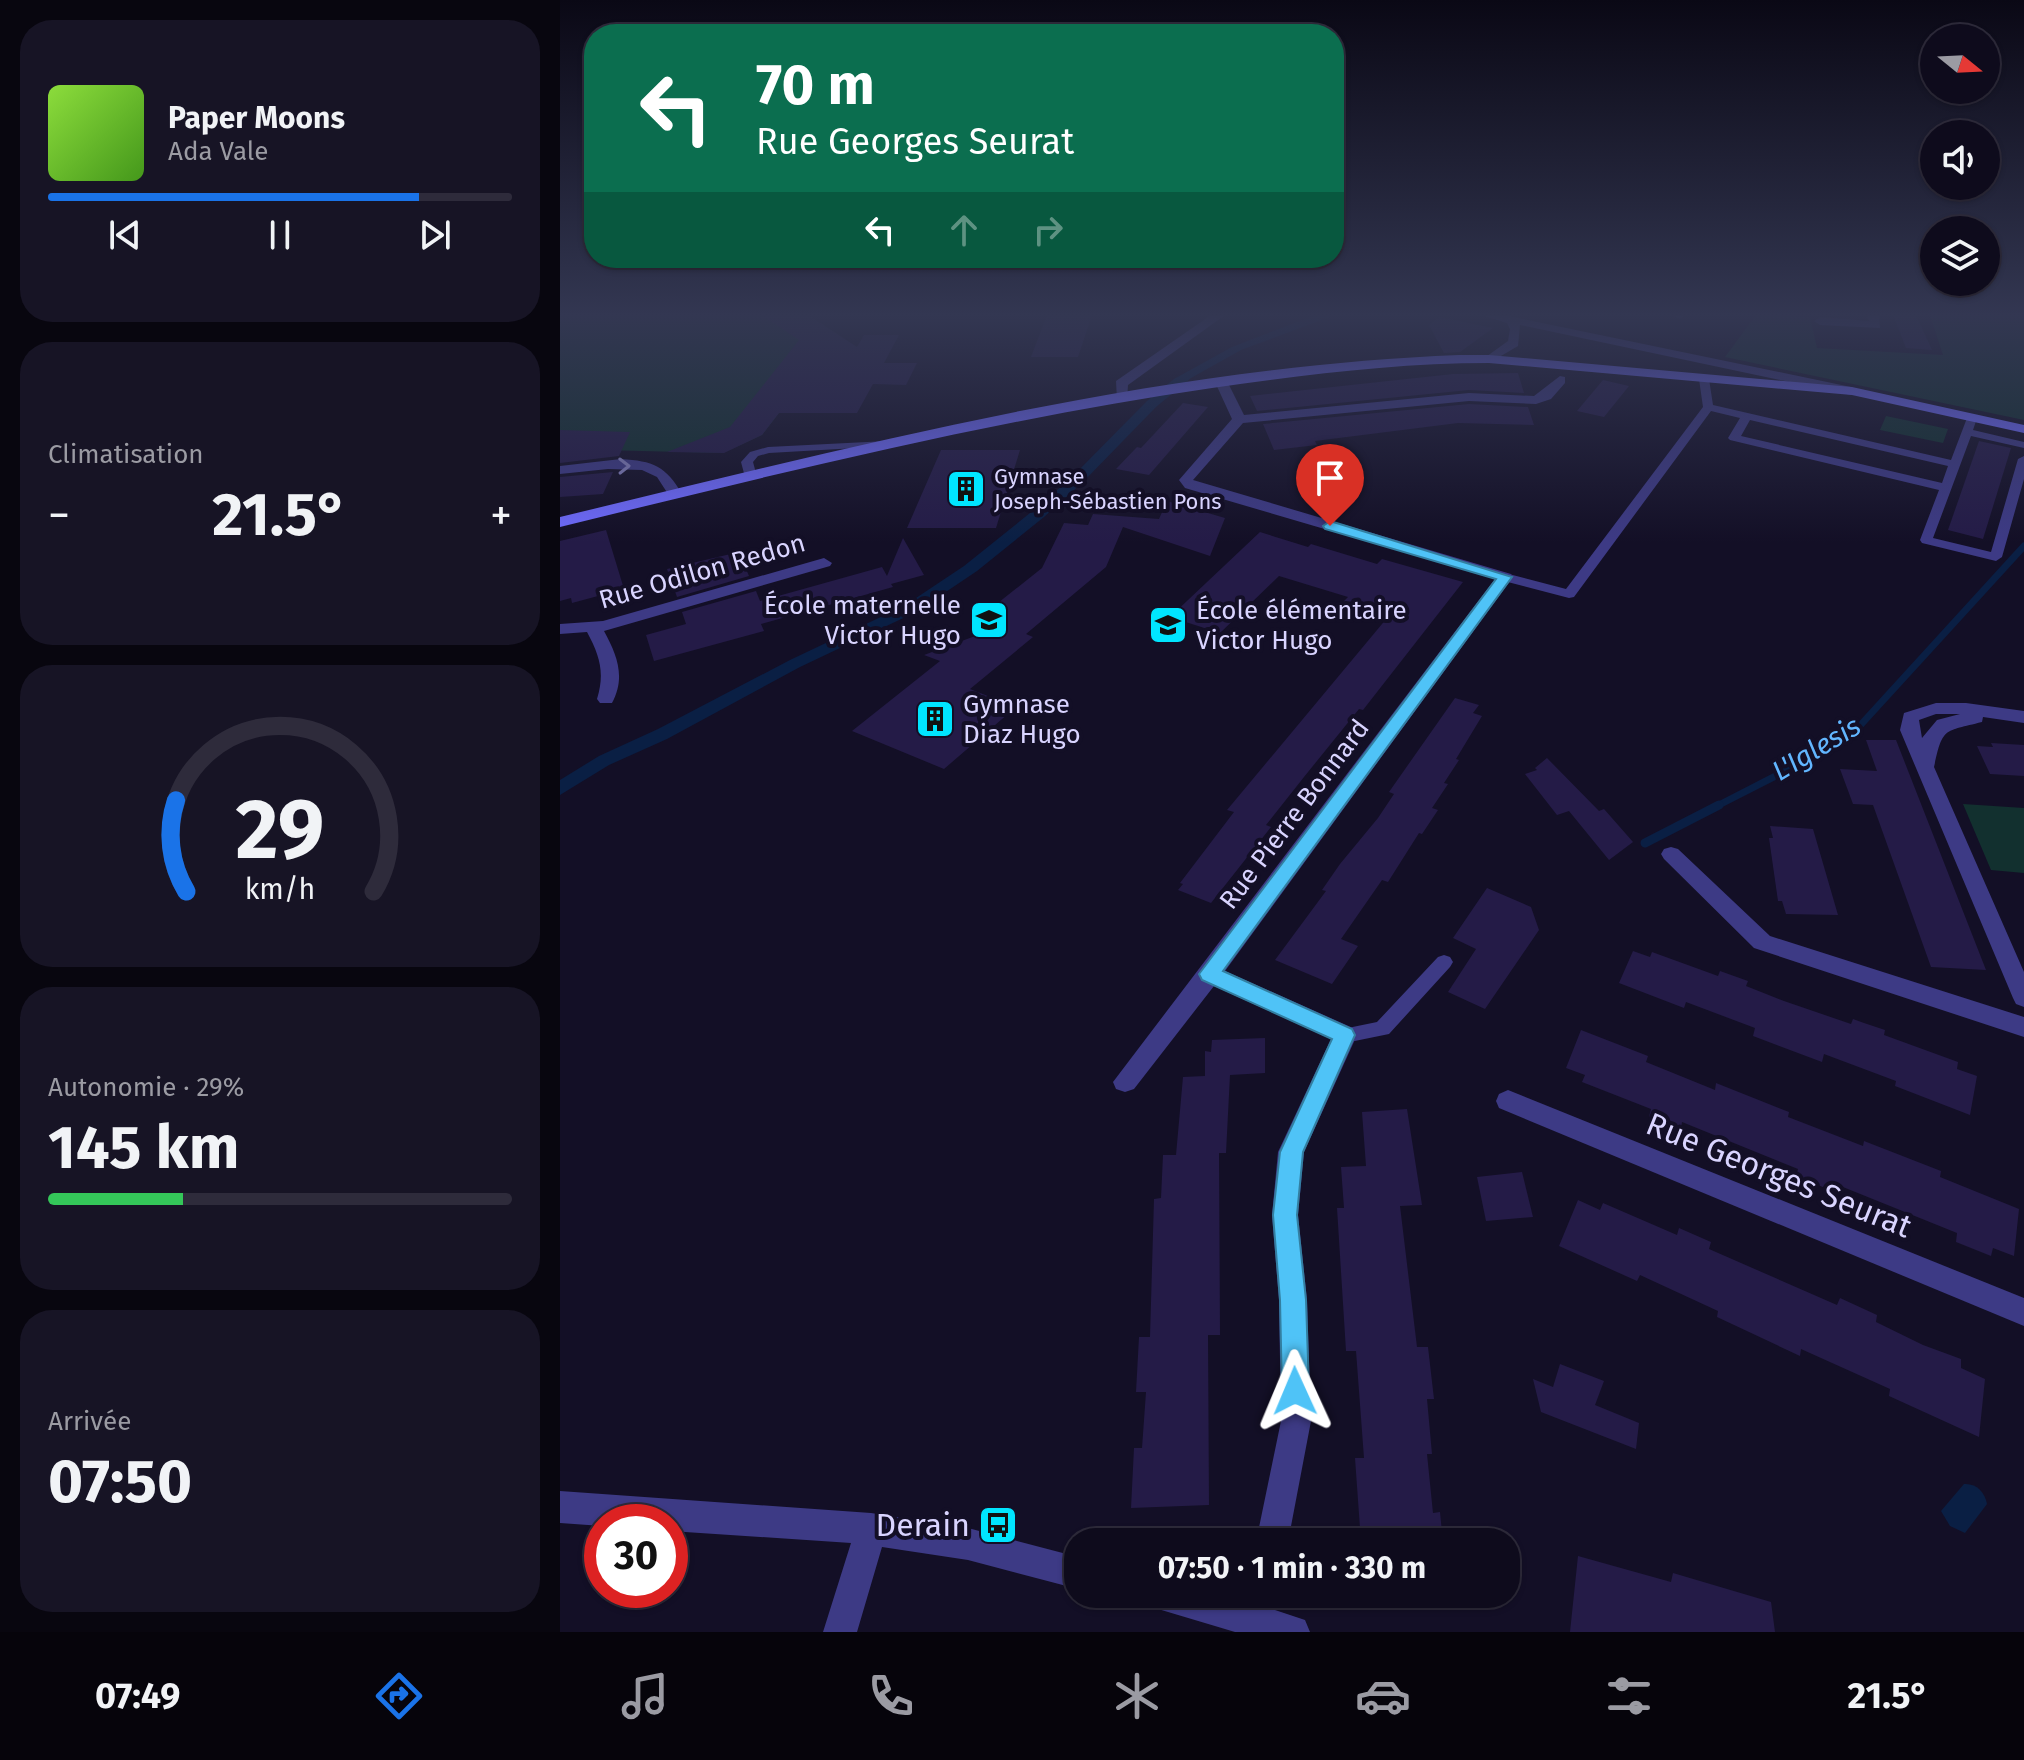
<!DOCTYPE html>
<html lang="fr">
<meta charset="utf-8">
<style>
:root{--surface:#0e0b1c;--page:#171425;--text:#f1f3f6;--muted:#9b9ba3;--line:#2e2b3b;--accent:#1a73e8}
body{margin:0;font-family:"Fira Sans",sans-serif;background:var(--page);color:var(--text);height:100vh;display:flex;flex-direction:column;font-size:30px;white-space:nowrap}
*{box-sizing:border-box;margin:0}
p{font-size:26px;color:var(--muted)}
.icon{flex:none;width:44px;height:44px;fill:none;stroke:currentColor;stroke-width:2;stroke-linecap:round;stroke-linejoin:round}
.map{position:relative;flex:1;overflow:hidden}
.panel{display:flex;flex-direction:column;gap:20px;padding:20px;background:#08060f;width:560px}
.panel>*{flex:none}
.guide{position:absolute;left:24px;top:24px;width:760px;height:244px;border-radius:32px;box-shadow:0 2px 6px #0004,0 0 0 2px var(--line);background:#0b6e4f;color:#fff;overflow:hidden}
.needle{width:52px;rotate:108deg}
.buttons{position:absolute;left:1360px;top:24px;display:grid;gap:16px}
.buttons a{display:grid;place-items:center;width:80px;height:80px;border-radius:50%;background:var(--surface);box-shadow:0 2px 6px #0004,0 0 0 2px var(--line);font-size:40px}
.speed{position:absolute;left:24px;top:1504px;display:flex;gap:16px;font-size:40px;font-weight:700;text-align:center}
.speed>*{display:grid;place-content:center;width:104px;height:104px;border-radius:50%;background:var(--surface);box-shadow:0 2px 6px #0004,0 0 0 2px var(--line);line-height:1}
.speed .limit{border:12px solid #d22;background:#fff;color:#111}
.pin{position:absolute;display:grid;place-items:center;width:68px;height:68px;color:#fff;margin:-82px -34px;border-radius:50% 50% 50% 0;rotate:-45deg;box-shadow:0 0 8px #0007}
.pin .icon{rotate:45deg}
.me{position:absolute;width:88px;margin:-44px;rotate:359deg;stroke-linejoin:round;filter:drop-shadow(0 0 6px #0008)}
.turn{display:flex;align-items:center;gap:28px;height:168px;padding:0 40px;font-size:36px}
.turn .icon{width:104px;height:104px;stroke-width:2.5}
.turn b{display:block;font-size:56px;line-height:68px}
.lanes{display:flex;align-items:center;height:76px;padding:0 40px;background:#0003;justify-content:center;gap:40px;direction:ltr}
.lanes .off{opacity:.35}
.big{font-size:60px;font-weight:700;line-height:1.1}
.panel .card{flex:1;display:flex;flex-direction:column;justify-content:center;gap:12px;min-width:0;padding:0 28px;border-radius:32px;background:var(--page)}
.panel .dial{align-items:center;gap:0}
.dial svg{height:208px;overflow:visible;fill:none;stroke:var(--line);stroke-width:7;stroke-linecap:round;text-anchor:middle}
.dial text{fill:var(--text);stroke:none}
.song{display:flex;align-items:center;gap:24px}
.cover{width:96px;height:96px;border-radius:12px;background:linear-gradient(135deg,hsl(90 70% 55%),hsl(100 70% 35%))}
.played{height:8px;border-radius:4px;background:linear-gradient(90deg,var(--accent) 80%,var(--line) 80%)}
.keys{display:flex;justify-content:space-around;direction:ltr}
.heat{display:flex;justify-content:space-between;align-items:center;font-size:44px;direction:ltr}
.charge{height:12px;border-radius:6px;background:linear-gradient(90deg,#34c759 29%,var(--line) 0)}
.trip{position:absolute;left:504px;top:1528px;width:456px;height:80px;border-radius:32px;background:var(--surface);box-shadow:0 2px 6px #0004,0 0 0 2px var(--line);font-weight:700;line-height:80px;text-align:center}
.dock{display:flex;height:128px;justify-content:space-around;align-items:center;background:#06040b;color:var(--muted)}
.dock .icon{width:56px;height:56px}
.dock .current{color:var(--accent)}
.dock b{font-size:36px;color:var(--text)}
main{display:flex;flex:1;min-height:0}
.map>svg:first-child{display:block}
.green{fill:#12302f}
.water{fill:#0a1f44}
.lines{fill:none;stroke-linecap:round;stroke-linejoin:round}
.stream-far1{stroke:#0a1f44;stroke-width:7}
.stream{stroke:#0a1f44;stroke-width:9}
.building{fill:#241b47}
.lane{fill:#3d3a85;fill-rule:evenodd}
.street{fill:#3d3a85;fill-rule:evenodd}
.secondary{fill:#6f6bff;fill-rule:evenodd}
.oneway{stroke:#837fbc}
.route{fill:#4fc3f7;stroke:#337fa1;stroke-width:2}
.labels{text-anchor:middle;stroke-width:8;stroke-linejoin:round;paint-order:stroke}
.far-poi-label{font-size:22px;fill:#d9d4ff;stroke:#130f26;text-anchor:start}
.street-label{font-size:26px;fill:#d9d4ff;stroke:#130f26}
.poi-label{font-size:26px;fill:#d9d4ff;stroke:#130f26;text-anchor:start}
.water-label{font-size:28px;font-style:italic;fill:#62b6ff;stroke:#130f26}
.near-street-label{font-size:32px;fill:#d9d4ff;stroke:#130f26}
.near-poi-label{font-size:32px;fill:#d9d4ff;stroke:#130f26;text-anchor:end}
</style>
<main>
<section class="panel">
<div class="card">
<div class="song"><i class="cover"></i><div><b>Paper Moons</b><p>Ada Vale</p></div></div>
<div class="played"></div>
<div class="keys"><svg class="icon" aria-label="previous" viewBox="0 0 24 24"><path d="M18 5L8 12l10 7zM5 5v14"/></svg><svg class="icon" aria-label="pause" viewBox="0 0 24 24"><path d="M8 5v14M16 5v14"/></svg><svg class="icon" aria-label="next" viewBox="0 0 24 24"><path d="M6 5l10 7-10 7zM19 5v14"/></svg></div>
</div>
<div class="card"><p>Climatisation</p>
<div class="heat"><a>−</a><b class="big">21.5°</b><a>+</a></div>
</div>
<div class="card dial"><svg viewBox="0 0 100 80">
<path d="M14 69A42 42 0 1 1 86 69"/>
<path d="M14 69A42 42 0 0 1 10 34" stroke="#1a73e8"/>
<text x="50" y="56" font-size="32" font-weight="700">29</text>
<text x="50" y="72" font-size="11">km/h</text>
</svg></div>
<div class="card"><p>Autonomie · 29%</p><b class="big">145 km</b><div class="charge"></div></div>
<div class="card"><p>Arrivée</p><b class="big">07:50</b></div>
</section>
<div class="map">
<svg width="1464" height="1632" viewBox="0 0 1464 1632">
<rect width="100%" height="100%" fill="#130f26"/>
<g class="green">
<polygon points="0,315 248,315 279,335 202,435 163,453 0,449"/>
<polygon points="1196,315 1250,317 1257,348 1383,355 1370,315 1464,315 1464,420 1165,357"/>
<polygon points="1326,416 1388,429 1383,443 1320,430"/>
<polygon points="1403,804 1464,808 1464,873 1431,870"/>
</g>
<g class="water">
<polygon points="755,315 775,315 681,350 631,378 596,407 523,482 484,517 417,571 356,612 240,667 107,739 49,765 0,795 0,780 39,756 98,729 230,660 344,606 404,566 470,513 510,479 587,401 614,379 672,347"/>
<path d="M1404 1484C1416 1483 1425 1492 1427 1504L1405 1533 1390 1526 1381 1511Z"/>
</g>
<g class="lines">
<polyline class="stream-far1" points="1155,807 1278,744 1296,730 1464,546"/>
<polyline class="stream" points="1085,843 1159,805"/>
</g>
<g class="building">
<polygon points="202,315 248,315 297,347 304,335 339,335 324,363 357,363 346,385 313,384 297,413 219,413 202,435 164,453 107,452 170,427 239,340"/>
<polygon points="487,315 532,315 518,357 471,357"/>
<polygon points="1333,315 1356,315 1372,350 1346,348"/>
<polygon points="880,317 933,328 900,352 884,353 869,325"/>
<polygon points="958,373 964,393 909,390 697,411 690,396 893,374"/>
<polygon points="1043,380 1069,386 1044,417 1017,411"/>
<polygon points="623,403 648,407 589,475 556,469 577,447 581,448"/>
<polygon points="909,404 968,407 974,425 898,423 755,441 757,445 714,450 703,424"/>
<polygon points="0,430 70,432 59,456 0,463"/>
<polygon points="1419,441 1451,448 1423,539 1388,530"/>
<polygon points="381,450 460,450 436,528 347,528"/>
<polygon points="53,472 43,494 0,497 0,477"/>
<polygon points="607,501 665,518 650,556 563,527 546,567 466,634 473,637 410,689 456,707 384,769 292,731 380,661 364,655 442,626 419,618 482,568 504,523 528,525 533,514 599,519"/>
<polygon points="46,530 64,589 12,603 11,598 0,601 0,541"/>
<polygon points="700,532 748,547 751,544 817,564 822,559 903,582 803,710 799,709 744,777 706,825 711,827 651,903 618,890 623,884 620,883 674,812 667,810 827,618 781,604 788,597 719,576 660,633 610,617"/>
<polygon points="343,538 364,575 331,584 333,587 201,624 204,631 94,661 86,635 126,624 122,612 196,591 200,601 322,567 327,576"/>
<polygon points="179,552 189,576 117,597 107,569"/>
<polygon points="895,698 919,705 913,713 922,716 896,759 899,760 884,783 888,784 872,808 878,810 862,834 859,833 828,882 822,880 781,939 798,946 772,984 715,960 766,891 762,890 780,864 818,818 834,794 829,792"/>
<polygon points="1306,740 1336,740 1426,970 1371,967 1313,805 1293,804 1280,769 1317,771"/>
<polygon points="1431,743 1464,745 1464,776 1430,774 1417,746 1433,747"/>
<polygon points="987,758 1039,811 1044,809 1073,842 1049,860 1009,811 997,815 965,774 977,770 975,768"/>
<polygon points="1210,826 1253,829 1278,915 1226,914 1222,901 1218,901 1209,838 1213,838"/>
<polygon points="927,888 971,907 979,930 925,1009 888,992 916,949 893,938"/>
<polygon points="1073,951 1090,957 1092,952 1158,976 1160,971 1188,981 1186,986 1224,1001 1291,1024 1293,1019 1304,1023 1325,1030 1324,1035 1398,1062 1397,1069 1417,1076 1410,1115 1335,1086 1336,1081 1264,1054 1262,1062 1193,1036 1195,1028 1126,1002 1124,1008 1059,983"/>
<polygon points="1021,1030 1088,1056 1086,1062 1155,1090 1156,1083 1229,1112 1228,1117 1303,1146 1304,1141 1381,1171 1380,1177 1459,1209 1454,1256 1433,1248 1431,1256 1396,1242 1397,1233 1273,1183 1270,1190 1236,1176 1238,1169 1122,1122 1121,1129 1089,1117 1091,1109 1022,1082 1025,1075 1006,1068"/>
<polygon points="705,1038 705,1073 670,1075 666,1153 659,1153 660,1335 648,1335 649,1505 571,1508 574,1448 582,1448 586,1392 576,1392 579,1337 590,1337 594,1199 601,1198 603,1155 616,1155 623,1077 645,1076 645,1051 651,1052 652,1040"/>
<polygon points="847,1109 862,1205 840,1206 857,1347 868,1347 874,1399 867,1399 872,1454 867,1454 873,1513 880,1512 883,1542 801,1542 795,1458 804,1458 796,1351 786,1351 777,1208 784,1208 781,1167 806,1166 802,1112"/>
<polygon points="962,1172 973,1217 926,1221 917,1177"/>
<polygon points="1018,1200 1040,1210 1043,1203 1117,1235 1119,1228 1151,1242 1149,1249 1277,1305 1280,1298 1317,1315 1316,1322 1363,1345 1401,1359 1401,1368 1425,1379 1419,1437 1329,1396 1330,1389 1241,1349 1240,1356 1157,1317 1158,1311 1080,1275 1077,1281 999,1246"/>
<polygon points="1000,1364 1044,1381 1035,1405 1079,1423 1076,1449 981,1412 973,1379 993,1387"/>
<polygon points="1018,1556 1111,1582 1113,1573 1211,1602 1215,1632 1010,1632"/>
</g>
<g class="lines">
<g class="lane">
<path d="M1144 376 1149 379 1153 405 1391 460 1407 418 1412 415 1417 418 1413 430 1464 442V448L1411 436 1373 538 1431 552 1458 459 1464 456V479L1442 557 1436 561 1362 543 1360 540 1379 490 1170 440 1168 438 1180 418 1151 411 1014 597 1009 598 940 580V574L945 573 1006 589 1143 407 1139 379ZM1190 420 1388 466 1382 483 1181 436Z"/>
<polygon points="327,441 331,442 331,446 209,453 198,456 193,462 197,477 191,480 185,477 181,462 190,452 208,447"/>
<polygon points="884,955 890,957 893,962 890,967 829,1034 785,1043 778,1040 776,1035 778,1030 817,1022 878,957"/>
</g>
<g class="street">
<polygon points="651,315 665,315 568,385 567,400 557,400 556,381"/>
<polygon points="921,315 944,315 1291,387 1298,391 1291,395 960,325 958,346 929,363 923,359 948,341 950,329 947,323"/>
<polygon points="1111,315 1126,315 1120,319"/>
<polygon points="1307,315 1319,315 1320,328 1260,325 1254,321 1260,317 1309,321"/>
<polygon points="1000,376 1005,377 1005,383 991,399 976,404 909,401 683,423 633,480 951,574 953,577 665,971 793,1028 797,1035 744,1152 738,1215 747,1300 751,1421 728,1542 696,1542 721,1421 719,1300 712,1215 718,1152 771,1039 654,986 574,1089 565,1092 556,1089 553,1082 935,579 625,488 619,480 672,419 655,382 656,379 666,379 684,415 909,393 974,396"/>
<path d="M61 459C93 461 106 466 122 494L120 497H110L97 477 82 470 48 469 0 474V466Z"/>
<path d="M264 558 272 563 270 566 44 631C57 655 66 677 52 703H40L37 699C45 673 40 656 27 632L0 634V624L43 621Z"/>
<path d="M1376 703H1406L1464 711V723L1423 717 1422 722C1383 732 1383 727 1374 767L1464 972V1007L1456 1004 1453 998 1340 730 1344 713ZM1376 714H1400L1377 720 1362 738 1359 720Z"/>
<polygon points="1111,847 1118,849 1210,936 1464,1017 1464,1037 1194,948 1104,859 1101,854 1104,849"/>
<polygon points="948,1090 1464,1298 1464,1326 939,1108 936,1101 939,1094"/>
<polygon points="0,1491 311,1513 408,1528 518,1557 518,1589 408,1560 322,1547 297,1632 263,1632 291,1543 110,1531 110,1522 42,1522 42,1526 0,1523"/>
<polygon points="584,1594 658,1594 684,1601 686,1594 718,1594 715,1610 745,1620 750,1632 675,1632 588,1606"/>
</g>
<path class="secondary" d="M899 355H929L1292 387 1464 425V433L1292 395 929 363C836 363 744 375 652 388 432 420 216 474 0 527V517C295 446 594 367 899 355Z"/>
</g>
<defs><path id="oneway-chevron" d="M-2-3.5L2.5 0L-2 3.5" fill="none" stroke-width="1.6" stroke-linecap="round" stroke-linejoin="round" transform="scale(2)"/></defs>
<use class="oneway" href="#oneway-chevron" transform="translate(64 466) rotate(-1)"/>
<linearGradient id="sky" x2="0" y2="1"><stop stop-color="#0a0815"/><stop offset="0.58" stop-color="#333752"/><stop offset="1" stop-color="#333752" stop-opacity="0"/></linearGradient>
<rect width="1464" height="543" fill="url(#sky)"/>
<polygon class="route" points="770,521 952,577 663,971 792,1029 795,1035 743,1152 737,1215 746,1300 749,1391 745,1400 735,1404 726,1400 722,1391 720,1300 713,1215 720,1152 772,1039 642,980 639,974 936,579 765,529 763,526"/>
<defs>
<g id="building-square" transform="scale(2)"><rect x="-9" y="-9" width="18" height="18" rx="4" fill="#00e5ff" stroke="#130f26"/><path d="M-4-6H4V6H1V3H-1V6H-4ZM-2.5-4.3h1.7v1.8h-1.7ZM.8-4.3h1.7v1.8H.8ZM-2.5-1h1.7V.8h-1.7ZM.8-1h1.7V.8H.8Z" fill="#111"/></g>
<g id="school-square" transform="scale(2)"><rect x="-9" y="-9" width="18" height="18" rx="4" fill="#00e5ff" stroke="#130f26"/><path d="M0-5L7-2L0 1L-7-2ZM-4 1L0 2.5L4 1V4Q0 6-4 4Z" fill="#111"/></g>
<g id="bus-square" transform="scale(2)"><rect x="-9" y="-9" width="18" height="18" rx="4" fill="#00e5ff" stroke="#130f26"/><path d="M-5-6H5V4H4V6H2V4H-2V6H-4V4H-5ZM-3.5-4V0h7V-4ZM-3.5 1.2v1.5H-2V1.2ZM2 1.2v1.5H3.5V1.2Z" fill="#111"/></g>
</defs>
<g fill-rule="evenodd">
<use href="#building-square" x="406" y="489"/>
<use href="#school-square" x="429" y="620"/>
<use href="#school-square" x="608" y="625"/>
<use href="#building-square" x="375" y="719"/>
<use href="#bus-square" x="438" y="1525"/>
</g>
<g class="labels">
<g class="far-poi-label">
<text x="434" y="484">Gymnase<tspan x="434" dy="25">Joseph-Sébastien Pons</tspan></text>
</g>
<g class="street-label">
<text transform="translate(142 571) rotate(-16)" y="9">Rue Odilon Redon</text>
<text transform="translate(734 814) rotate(-53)" y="9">Rue Pierre Bonnard</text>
</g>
<g class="poi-label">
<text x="401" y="614" text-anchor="end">École maternelle<tspan x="401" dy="30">Victor Hugo</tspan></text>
<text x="636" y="619">École élémentaire<tspan x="636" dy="30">Victor Hugo</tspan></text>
<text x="403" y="713">Gymnase<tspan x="403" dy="30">Diaz Hugo</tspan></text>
</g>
<g class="water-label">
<text transform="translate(1256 748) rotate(-31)" y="10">L'Iglesis</text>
</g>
<g class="near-street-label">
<text transform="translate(1219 1175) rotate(22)" y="11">Rue Georges Seurat</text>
</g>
<g class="near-poi-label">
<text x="410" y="1536">Derain</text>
</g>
</g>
</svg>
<div class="buttons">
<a><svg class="needle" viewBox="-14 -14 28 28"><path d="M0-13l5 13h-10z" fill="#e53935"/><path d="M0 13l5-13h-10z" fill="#9b9ba3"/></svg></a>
<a><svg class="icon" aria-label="sound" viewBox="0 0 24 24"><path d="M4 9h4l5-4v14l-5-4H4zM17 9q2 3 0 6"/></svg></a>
<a><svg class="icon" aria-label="layers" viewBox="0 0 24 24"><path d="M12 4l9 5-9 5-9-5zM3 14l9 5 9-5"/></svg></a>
</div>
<div class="speed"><div class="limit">30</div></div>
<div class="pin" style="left:770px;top:526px;background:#d93025"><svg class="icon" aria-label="arrive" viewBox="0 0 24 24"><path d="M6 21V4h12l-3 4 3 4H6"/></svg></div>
<svg class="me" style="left:735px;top:1391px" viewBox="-20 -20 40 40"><path d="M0-17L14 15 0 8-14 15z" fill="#4fc3f7" stroke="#fff" stroke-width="4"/></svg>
<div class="trip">07:50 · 1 min · 330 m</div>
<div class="guide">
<div class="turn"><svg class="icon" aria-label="left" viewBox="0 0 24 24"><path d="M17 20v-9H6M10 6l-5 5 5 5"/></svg><div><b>70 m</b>Rue Georges Seurat</div></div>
<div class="lanes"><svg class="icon" aria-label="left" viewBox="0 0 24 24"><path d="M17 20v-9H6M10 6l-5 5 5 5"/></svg><svg class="icon off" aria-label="ahead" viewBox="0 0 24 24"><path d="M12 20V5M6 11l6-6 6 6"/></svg><svg class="icon off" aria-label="right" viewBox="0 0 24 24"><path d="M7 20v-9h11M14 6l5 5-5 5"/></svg></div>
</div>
</div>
</main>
<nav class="dock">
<b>07:49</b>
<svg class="icon current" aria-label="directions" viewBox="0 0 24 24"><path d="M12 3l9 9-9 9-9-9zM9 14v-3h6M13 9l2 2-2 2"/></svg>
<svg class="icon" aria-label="music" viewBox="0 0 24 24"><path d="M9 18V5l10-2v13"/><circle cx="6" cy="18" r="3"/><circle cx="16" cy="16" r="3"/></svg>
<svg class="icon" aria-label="phone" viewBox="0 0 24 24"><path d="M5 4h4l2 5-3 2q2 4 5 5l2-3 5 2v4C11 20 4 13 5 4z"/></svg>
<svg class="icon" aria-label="climate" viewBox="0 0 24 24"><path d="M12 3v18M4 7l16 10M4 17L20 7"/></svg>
<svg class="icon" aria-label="car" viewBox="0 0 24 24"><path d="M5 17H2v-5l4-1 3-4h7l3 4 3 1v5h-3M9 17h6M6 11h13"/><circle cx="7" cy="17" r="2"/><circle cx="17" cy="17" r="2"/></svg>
<svg class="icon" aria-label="filters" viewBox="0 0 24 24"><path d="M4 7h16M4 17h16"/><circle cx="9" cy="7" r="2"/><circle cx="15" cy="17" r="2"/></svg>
<b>21.5°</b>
</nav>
